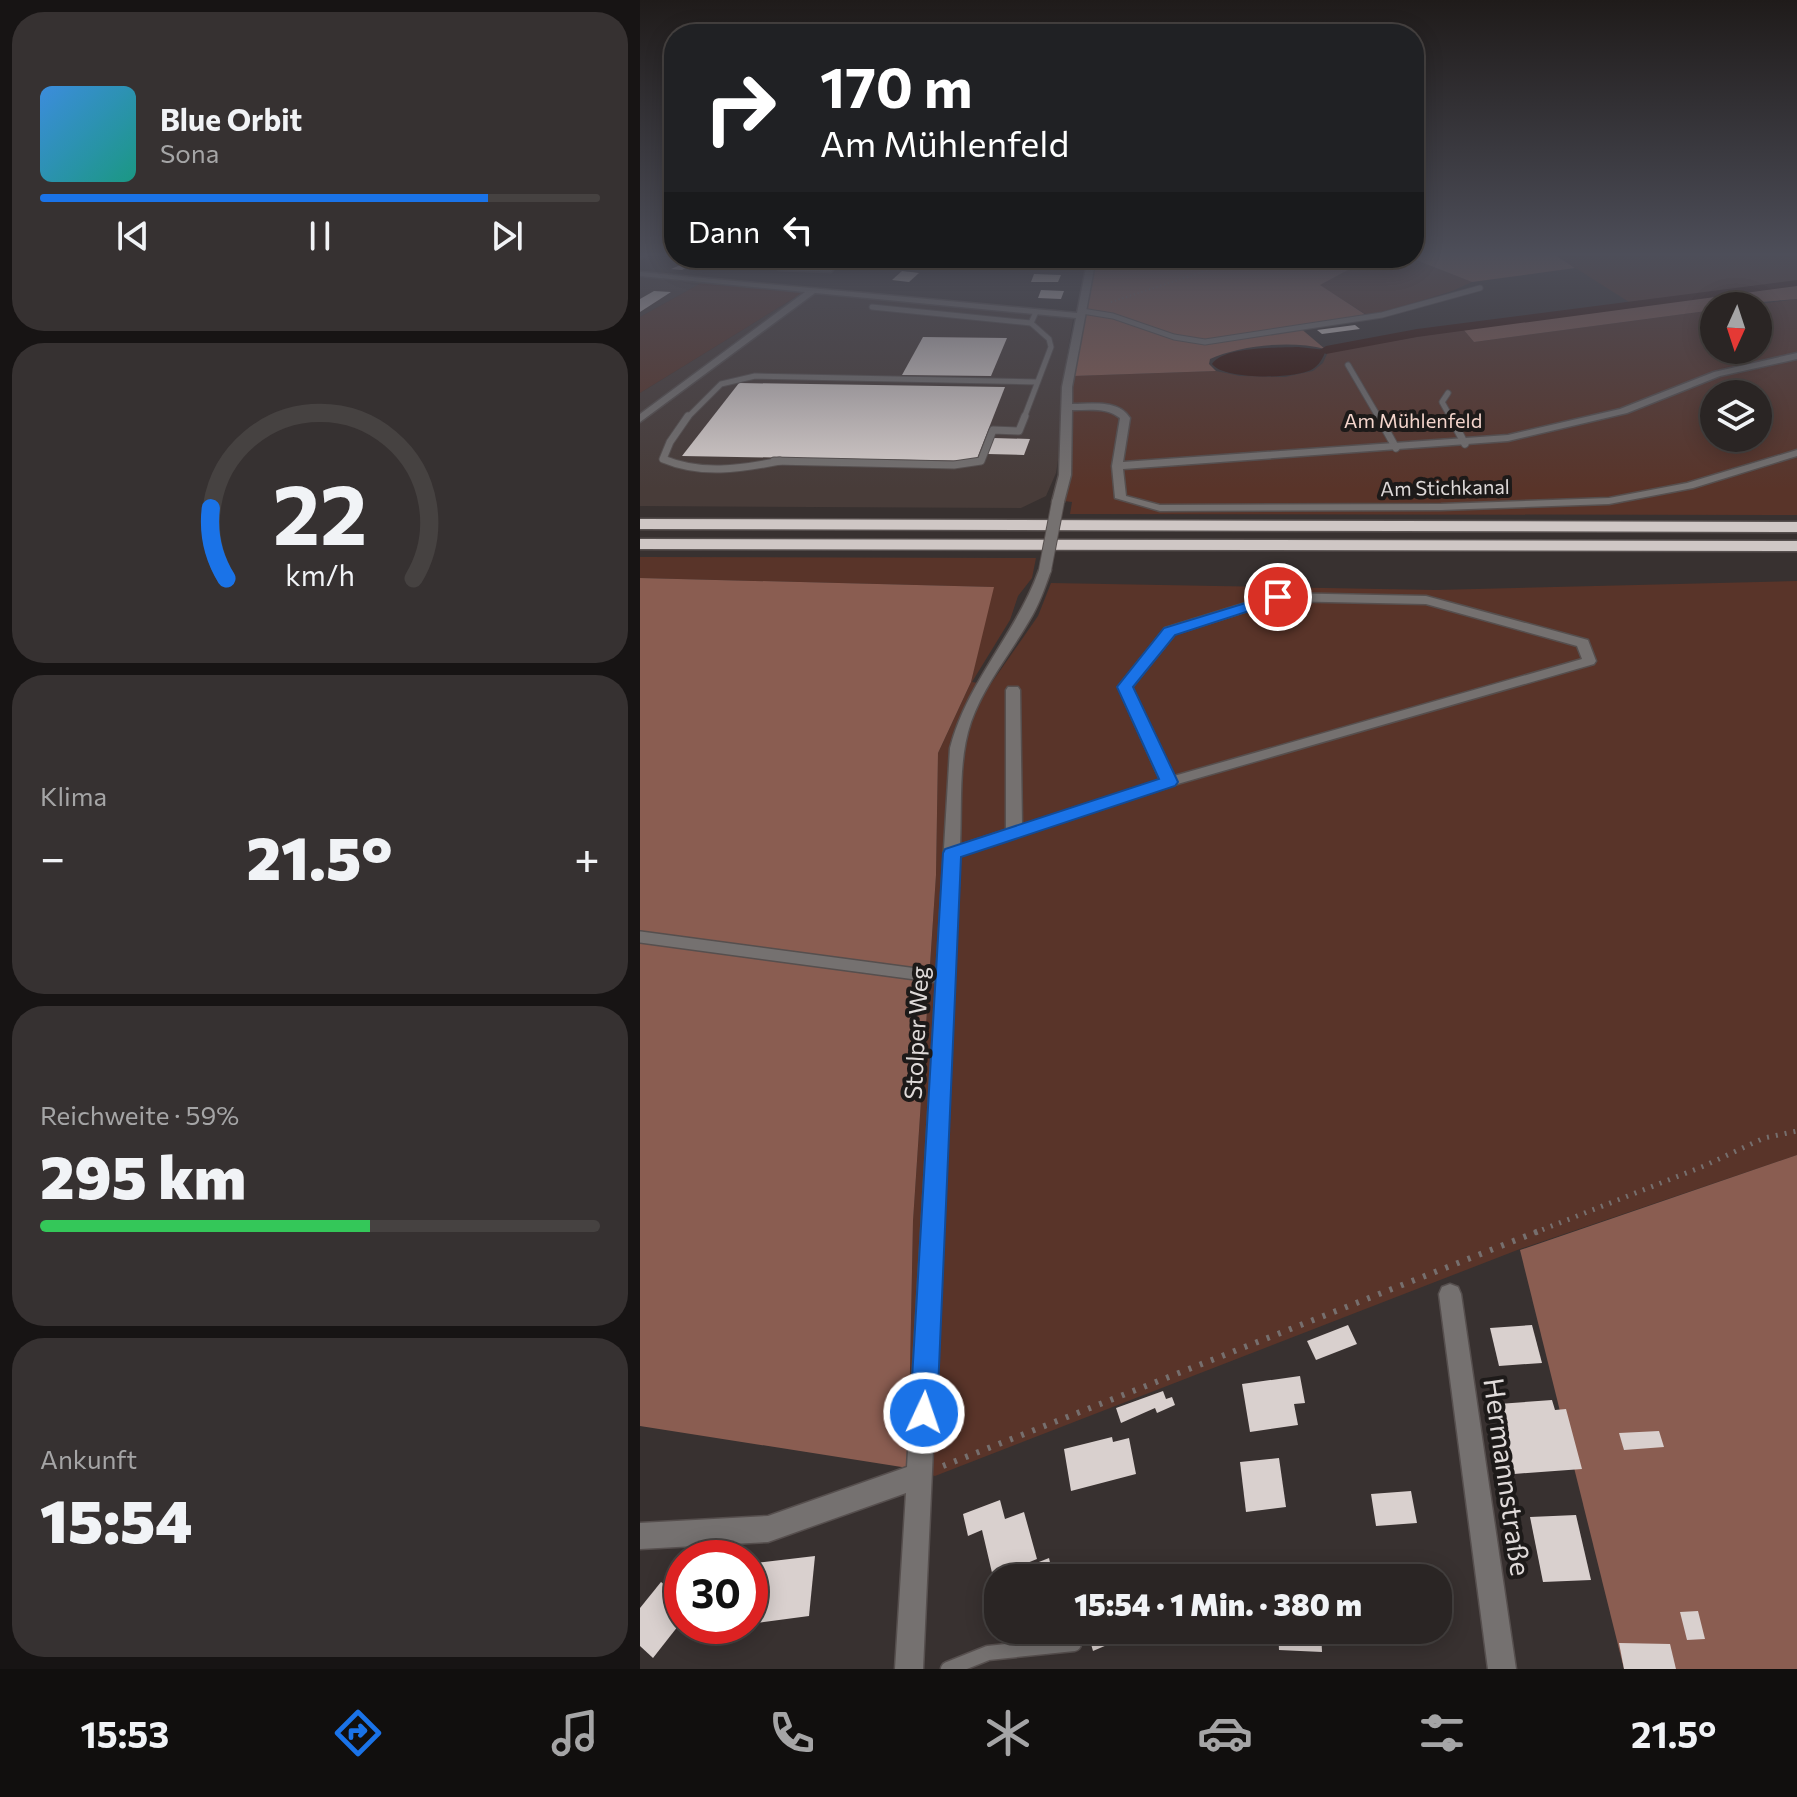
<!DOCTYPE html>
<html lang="de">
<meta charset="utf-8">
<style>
:root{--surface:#2a2524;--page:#363131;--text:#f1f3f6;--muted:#a5a5a6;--line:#464241;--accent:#1a73e8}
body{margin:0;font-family:Commissioner,sans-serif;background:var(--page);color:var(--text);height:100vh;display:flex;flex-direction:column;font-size:30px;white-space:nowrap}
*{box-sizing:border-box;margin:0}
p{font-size:26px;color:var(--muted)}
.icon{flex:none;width:44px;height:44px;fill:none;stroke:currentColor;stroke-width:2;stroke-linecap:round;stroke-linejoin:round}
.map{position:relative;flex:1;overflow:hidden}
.side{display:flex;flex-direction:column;gap:12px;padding:12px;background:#171414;width:640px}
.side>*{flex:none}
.top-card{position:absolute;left:24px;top:24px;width:760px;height:244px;border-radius:32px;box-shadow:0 4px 20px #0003,0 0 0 2px var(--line);background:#202124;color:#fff;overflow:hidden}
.needle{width:52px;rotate:183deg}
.fabs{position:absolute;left:1060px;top:292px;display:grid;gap:16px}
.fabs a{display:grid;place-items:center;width:72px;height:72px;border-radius:50%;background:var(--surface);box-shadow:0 4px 20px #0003,0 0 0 2px var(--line);font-size:40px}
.speed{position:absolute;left:24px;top:1540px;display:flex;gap:16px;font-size:40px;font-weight:700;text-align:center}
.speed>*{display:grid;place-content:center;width:104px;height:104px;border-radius:50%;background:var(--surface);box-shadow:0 4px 20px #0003,0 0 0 2px var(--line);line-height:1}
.speed .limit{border:12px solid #d22;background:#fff;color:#111}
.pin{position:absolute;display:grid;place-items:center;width:68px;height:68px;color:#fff;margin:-34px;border:4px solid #fff;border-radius:50%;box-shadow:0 2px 8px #0007}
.me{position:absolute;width:88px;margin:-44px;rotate:3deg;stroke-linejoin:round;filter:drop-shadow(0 0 6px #0008)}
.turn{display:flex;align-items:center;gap:28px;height:168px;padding:0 24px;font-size:36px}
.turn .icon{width:104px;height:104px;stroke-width:2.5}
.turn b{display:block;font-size:56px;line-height:68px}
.then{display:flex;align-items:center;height:76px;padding:0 24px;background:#0003;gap:16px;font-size:30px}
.big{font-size:60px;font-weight:800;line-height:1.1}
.side .card{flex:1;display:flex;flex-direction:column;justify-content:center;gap:12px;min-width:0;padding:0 28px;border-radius:32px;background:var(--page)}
.side .dial{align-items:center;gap:0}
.dial svg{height:208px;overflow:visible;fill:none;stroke:var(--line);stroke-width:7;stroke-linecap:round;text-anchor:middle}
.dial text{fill:var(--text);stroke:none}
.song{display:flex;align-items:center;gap:24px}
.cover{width:96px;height:96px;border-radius:12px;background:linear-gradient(135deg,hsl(210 70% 55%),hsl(170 70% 35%))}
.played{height:8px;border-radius:4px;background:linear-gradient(90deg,var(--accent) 80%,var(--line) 80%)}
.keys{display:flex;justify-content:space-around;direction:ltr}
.heat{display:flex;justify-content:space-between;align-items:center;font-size:44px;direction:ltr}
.charge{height:12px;border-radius:6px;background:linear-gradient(90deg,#34c759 59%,var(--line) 0)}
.trip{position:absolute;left:344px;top:1564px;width:468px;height:80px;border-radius:32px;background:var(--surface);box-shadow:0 4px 20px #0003,0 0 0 2px var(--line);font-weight:800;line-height:80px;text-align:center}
.menu{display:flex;height:128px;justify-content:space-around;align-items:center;background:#110f0e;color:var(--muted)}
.menu .icon{width:56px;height:56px}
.menu .active{color:var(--accent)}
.menu b{font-size:36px;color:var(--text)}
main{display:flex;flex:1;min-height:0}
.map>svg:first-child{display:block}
.built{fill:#483c39}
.green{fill:#593429;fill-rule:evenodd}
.forest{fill:#8a5d51}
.water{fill:#340f05}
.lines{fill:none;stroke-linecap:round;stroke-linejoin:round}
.canal{fill:#340f05;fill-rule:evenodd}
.building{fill:#d9d0ce}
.lane-far3-casing{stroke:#564f4e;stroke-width:7}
.lane-far2-casing{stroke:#564f4e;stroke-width:9}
.lane-far1-casing{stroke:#564f4e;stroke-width:14}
.lane-casing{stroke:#564f4e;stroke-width:17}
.street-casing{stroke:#564f4e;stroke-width:3}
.highway-casing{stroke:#564f4e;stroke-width:3}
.path-far2{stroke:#766f6e;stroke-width:2;stroke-dasharray:1 3;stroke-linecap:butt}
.path-far1{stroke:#766f6e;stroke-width:5;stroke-dasharray:2 7;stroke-linecap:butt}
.path{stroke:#766f6e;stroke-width:6;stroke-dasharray:3 9;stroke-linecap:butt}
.lane-far3{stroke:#757170;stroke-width:5}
.lane-far2{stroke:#757170;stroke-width:7}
.lane-far1{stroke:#757170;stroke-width:11}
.lane{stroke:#757170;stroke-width:14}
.street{fill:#757170;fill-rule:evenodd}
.highway{fill:#cfc7c5;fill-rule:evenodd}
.street-bridge-casing{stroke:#564f4e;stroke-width:14;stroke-linecap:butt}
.street-bridge{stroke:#757170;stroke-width:12}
.route{fill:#1a73e8;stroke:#114b97;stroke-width:2}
.labels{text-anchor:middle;stroke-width:8;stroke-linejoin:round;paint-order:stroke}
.far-park-label{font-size:20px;fill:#f4d5cc;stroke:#1d1a19}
.far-street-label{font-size:20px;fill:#dfdad9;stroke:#1d1a19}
.street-label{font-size:24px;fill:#dfdad9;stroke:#1d1a19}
.near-street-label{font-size:28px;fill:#dfdad9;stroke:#1d1a19}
</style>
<main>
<section class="side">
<div class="card">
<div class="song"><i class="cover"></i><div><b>Blue Orbit</b><p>Sona</p></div></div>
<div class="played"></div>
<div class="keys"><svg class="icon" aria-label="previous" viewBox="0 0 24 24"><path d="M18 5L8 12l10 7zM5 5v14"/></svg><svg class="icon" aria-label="pause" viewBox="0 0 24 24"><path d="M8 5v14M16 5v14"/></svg><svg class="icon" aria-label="next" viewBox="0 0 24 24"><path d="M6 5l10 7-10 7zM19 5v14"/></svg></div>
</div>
<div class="card dial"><svg viewBox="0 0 100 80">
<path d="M14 69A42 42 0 1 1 86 69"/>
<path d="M14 69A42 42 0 0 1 8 42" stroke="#1a73e8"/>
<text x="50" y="56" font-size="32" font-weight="700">22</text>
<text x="50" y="72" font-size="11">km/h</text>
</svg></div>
<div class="card"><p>Klima</p>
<div class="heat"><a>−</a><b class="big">21.5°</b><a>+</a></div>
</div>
<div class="card"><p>Reichweite · 59%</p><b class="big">295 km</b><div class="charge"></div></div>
<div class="card"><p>Ankunft</p><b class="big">15:54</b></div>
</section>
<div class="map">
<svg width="1157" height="1669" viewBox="0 0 1157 1669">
<rect width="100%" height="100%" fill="#383130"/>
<g class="built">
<polygon points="0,277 63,282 0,317"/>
<polygon points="164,292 433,319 422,386 419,454 416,473 406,496 381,508 0,506 0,393"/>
</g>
<g class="green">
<polygon points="915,255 1157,255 1157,281 989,302"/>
<polygon points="730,258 771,258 832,282 812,291 739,314 727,315 679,285"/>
<polygon points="63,282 164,292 0,393 0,317"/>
<path d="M1157 299V515L430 514 432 502 424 501 433 376 576 371 600 376 645 377 673 371 683 363 688 352 823 329 834 342 1074 310V350H1118V306H1103ZM1074 394H1118V438H1074Z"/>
<polygon points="0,557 396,558 392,578 378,596 370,620 332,682 350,685 398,616 411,583 796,590 1157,581 1157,1155 880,1249 295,1476 268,1468 273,1221 296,875 298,753 331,682 352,587 0,578"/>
</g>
<g class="forest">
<polygon points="774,255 915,255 935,268 832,282 771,258"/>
<path d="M457 258H730L680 285 726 315 659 327 685 349C652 340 601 345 570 359L569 364 576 371 433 376Z"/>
<polygon points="1157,285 1157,299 1074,306 1074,310 834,342 823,329"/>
<polygon points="0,578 354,587 331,682 298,753 296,875 273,1221 268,1468 0,1426"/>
<polygon points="1157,1155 1157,1669 984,1669 880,1250"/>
</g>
<path class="water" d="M658 347 686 350C683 358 679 366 671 370 652 379 584 380 572 364 584 346 637 348 658 347Z"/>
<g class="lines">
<polygon class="canal" points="1157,280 1157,286 777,337 686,354 680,350 686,346 777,329"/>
</g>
<g class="building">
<polygon points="52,260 68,261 84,263 72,270 47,267 42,270 31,269"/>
<polygon points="262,271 279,273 269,282 252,280"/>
<polygon points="394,274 421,275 418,282 391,282"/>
<polygon points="401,290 424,291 421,299 398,298"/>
<polygon points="14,291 31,292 0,312 0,299"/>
<polygon points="715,325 720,329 682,334 677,330"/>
<polygon points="283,337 367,338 351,376 262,375"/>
<polygon points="99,383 365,387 336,461 42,456"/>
<polygon points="353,438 390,439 384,455 348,454"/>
<polygon points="708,1325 717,1344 676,1360 667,1341"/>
<polygon points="892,1325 902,1363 859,1366 850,1328"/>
<polygon points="660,1376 665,1403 654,1404 658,1425 610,1432 602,1384"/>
<polygon points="523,1391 526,1399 532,1397 535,1405 517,1413 515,1408 481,1423 476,1408"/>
<polygon points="912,1400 915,1410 926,1409 942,1469 874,1474 858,1404"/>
<polygon points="1019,1431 1024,1447 984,1450 979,1433"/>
<polygon points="472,1437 473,1442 489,1438 496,1474 431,1491 424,1449"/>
<polygon points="639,1458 646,1507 606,1512 600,1462"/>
<polygon points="771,1491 777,1523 736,1526 731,1494"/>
<polygon points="360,1500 365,1519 384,1512 397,1559 353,1577 342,1530 328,1536 323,1514"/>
<polygon points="936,1515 951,1580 903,1582 890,1517"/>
<polygon points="175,1556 169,1616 110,1624 115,1563"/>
<polygon points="409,1558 413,1576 408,1578 358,1578"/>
<polygon points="21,1582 42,1598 42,1621 13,1658 0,1646 0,1608"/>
<polygon points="358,1585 358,1622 355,1624 347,1589"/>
<polygon points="1058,1611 1065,1639 1047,1640 1040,1612"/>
<polygon points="447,1630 502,1630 453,1651"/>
<polygon points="638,1630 681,1630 682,1652 639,1650"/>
<polygon points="979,1643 1030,1644 1036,1669 984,1669"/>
</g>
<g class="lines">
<g class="lane-far3-casing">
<g id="lane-far3">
<polyline points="232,307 391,323"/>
<polyline points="442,311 473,316 534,337 565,342 742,315 840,288"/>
<polyline points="708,365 739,418"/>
<polyline points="808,393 802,402 811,418"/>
<polyline points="47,418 81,384 115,376 397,382"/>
<polyline points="384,418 411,347 409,339 391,323 396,312"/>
</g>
</g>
<g class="lane-far2-casing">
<g id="lane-far2">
<path d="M48 416 30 442 23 459C61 475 100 469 140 461"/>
<polyline points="738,416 756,448"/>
<polyline points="810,416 825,444"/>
<polyline points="134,461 314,465 341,461 353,430 379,431 385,416"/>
</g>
</g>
<g class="lane-far1-casing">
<polyline id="lane-far1" points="0,937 306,978"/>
</g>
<g class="lane-casing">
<polyline id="lane" points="308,1669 348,1653 434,1644"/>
</g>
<g class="street-casing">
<g id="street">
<polygon points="0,255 7,255 0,259"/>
<polygon points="197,258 205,258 191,272 139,270 135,268 139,266 189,267"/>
<path d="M448 258H456L432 387V404C451 404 479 399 490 418L483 462 868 435 980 409 1074 372 1157 353V359L1080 376 987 413 868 441 483 469 486 496 520 505 801 504 969 498 1047 483 1157 450V456L1053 488 969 504 801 510 520 511 475 498 472 466 480 418C466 407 449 410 432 410L431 475 424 502 418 505 412 502 419 475 422 387 436 318 175 293 0 422V414L165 292 0 276V272L437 313Z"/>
<polygon points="670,258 682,258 678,260"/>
<path d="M405 566 411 570C405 588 399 605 389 621 370 654 344 685 331 722 318 760 322 805 320 845L366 830V690L368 687H378L380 690 382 825 520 780 478 687 525 628 638 593 786 596 948 640 956 661 954 664 534 785 320 856 283 1669H255L266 1493 128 1542 0 1549V1523L128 1516 267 1467 310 748C327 682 376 634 399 570ZM639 601 786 604 937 646 942 659 534 776 492 687 535 634Z"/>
<polygon points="810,1284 818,1287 821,1294 876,1669 848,1669 799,1294 802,1287"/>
</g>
</g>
<g class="highway-casing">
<g id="highway">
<polygon points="0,519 1157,522 1157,532 0,529"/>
<polygon points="0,539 1157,541 1157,551 0,549"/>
</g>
</g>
<polyline class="path-far2" points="471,302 605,258"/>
<polyline class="path-far1" points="894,1233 1064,1166 1124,1138 1157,1131"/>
<polyline class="path" points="303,1466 899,1231"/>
<use href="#lane-far3" class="lane-far3"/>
<use href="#lane-far2" class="lane-far2"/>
<use href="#lane-far1" class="lane-far1"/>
<use href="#lane" class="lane"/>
<use href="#street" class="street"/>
<use href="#highway" class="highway"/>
<g class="street-bridge-casing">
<polyline id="street-bridge" points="405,570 418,502"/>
</g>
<use href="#street-bridge" class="street-bridge"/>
</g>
<linearGradient id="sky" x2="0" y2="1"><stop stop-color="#1f1b1a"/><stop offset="0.52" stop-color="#4d4e59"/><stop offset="1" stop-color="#4d4e59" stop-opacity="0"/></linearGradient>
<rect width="1157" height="489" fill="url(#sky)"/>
<polygon class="route" points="638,593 643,594 643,600 535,635 493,687 538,782 535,786 321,857 297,1413 293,1423 284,1427 274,1423 270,1413 303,853 305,849 519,779 477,687 524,628"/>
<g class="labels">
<g class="far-park-label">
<text x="773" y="428">Am Mühlenfeld</text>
</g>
<g class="far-street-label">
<text transform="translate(805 488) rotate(-1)" y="7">Am Stichkanal</text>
</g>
<g class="street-label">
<text transform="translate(277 1033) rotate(-87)" y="8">Stolper Weg</text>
</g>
<g class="near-street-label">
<text transform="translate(867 1477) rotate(82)" y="10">Hermannstraße</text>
</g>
</g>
</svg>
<div class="fabs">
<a><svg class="needle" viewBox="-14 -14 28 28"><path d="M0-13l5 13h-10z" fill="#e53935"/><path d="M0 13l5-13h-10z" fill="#a5a5a6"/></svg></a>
<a><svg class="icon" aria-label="layers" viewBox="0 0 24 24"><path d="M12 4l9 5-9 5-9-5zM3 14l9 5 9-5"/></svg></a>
</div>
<div class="speed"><div class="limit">30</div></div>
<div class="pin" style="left:638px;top:597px;background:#d93025"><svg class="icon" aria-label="arrive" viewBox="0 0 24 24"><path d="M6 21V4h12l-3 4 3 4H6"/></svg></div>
<svg class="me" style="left:284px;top:1413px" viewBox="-20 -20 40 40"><circle r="17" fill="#1a73e8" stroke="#fff" stroke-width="3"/><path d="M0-11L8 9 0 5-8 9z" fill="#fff"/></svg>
<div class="trip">15:54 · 1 Min. · 380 m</div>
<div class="top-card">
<div class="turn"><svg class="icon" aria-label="right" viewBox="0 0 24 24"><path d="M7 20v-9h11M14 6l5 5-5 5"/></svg><div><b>170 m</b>Am Mühlenfeld</div></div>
<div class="then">Dann<svg class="icon" aria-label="left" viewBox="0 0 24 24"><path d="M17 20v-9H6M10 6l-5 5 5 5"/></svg></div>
</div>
</div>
</main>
<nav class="menu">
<b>15:53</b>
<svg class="icon active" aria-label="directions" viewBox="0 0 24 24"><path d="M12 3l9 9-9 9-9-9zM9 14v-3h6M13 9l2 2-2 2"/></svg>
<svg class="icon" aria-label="music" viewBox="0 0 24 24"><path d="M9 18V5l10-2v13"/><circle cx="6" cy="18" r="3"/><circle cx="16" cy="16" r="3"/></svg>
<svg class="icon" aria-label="phone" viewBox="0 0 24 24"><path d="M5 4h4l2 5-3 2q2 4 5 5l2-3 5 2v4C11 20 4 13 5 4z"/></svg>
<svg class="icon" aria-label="climate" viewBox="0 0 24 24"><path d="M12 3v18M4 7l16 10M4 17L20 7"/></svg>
<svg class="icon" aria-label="car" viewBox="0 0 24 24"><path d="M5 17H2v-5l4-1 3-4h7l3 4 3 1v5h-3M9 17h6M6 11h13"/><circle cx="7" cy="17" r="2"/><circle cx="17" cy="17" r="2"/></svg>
<svg class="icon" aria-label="filters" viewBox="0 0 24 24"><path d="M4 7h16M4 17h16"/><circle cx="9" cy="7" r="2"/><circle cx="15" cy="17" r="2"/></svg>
<b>21.5°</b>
</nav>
